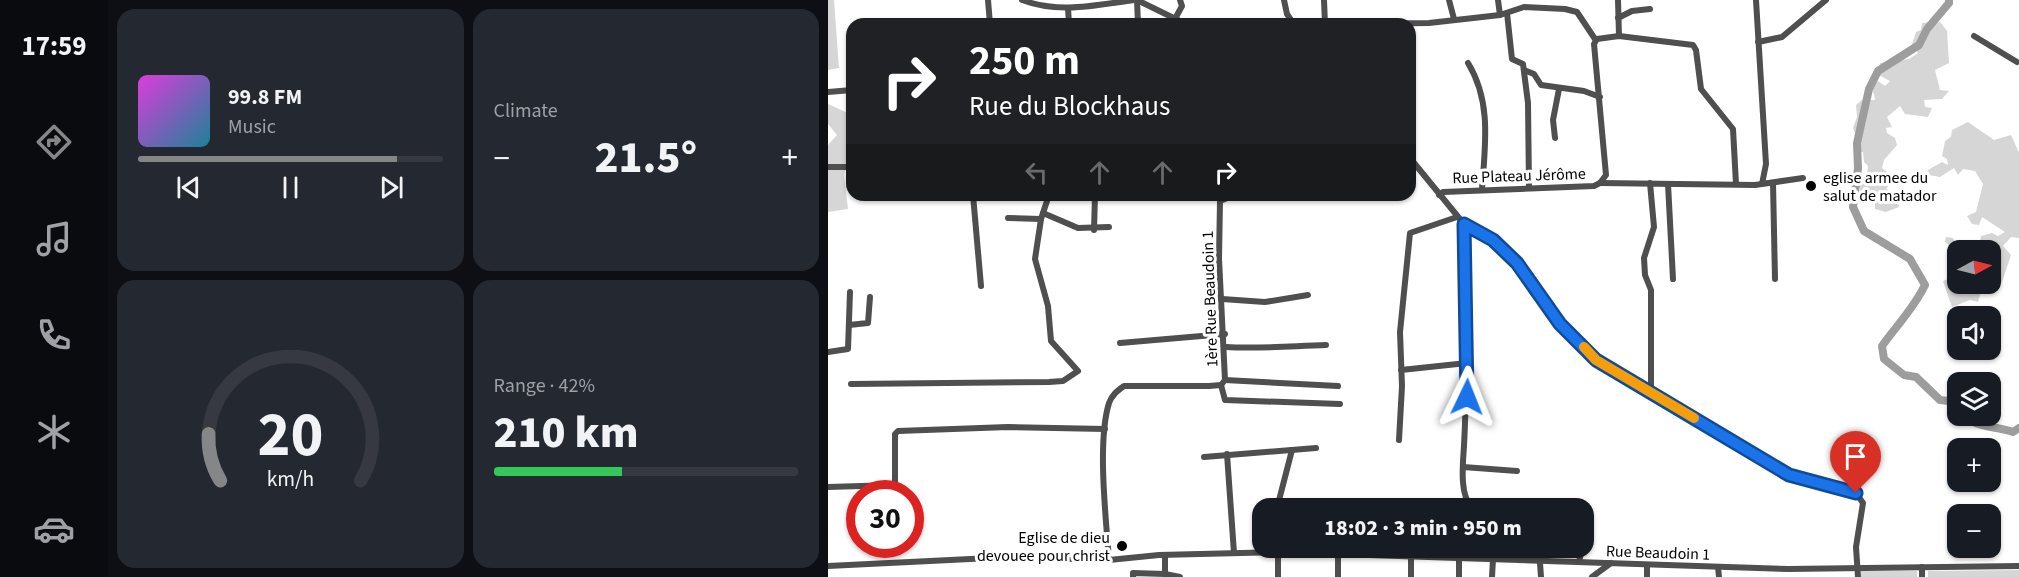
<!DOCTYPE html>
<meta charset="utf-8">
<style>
:root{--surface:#171b24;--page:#242831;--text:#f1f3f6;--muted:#9ea1a6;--line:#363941;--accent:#858687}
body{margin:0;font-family:"Source Sans 3",sans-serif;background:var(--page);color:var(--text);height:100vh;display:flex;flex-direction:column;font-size:22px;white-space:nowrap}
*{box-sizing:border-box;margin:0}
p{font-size:20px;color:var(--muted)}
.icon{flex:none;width:33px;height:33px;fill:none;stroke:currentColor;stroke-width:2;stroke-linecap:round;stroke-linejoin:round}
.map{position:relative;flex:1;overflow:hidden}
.drawer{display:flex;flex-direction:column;gap:9px;padding:9px;background:#0d0f14;width:720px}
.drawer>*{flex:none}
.guide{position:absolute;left:18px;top:18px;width:570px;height:183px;border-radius:18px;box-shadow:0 2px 4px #0004;background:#202124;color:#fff;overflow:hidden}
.needle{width:39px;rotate:83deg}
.fabs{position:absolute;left:1119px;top:240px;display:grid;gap:12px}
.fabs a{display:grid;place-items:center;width:54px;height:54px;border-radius:12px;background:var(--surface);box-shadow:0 2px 4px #0004;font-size:30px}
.speed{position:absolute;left:18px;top:480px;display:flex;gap:12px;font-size:30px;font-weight:700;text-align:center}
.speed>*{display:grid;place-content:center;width:78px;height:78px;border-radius:50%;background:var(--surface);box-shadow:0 2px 4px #0004;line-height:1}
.speed .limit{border:9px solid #d22;background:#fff;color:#111}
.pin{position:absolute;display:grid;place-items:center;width:51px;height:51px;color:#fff;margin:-62px -26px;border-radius:50% 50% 50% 0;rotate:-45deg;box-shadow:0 0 6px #0007}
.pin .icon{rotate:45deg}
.me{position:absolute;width:66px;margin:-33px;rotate:2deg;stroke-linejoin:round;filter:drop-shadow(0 0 4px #0008)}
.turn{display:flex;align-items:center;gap:21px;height:126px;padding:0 24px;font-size:27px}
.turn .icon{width:78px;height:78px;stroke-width:2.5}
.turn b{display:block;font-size:42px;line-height:51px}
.lanes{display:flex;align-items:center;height:57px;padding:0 24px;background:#0003;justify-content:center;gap:30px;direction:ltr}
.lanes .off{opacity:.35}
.big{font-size:45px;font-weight:800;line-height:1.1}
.drawer .tile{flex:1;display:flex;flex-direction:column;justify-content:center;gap:9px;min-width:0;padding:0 21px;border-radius:18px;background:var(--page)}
.drawer .dial{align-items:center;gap:0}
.dial svg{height:156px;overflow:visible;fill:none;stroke:var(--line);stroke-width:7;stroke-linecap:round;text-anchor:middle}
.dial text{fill:var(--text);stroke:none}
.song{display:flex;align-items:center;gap:18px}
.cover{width:72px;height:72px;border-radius:9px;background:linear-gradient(135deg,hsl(300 70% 55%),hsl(190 70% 35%))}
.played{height:6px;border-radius:3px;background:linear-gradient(90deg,var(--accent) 85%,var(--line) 85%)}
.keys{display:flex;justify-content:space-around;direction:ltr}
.heat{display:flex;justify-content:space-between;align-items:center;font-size:33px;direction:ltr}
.charge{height:9px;border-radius:4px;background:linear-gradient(90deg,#34c759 42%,var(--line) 0)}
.drawer .tiles{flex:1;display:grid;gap:9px;grid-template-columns:repeat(2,1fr)}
.trip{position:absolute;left:424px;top:498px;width:342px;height:60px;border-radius:18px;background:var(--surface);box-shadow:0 2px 4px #0004;font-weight:800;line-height:60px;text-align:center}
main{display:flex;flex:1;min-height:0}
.tabs{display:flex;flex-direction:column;width:108px;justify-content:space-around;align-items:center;background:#090b0e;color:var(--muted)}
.tabs .icon{width:42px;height:42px}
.tabs .selected{color:var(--accent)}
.tabs b{font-size:27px;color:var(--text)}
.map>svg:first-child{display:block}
.green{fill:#d6d6d6}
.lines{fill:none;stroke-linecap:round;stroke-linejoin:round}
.river{stroke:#9d9d9d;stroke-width:8}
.minor{stroke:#4f4f4f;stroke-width:6}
.route-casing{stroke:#114b97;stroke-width:15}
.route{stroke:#1a73e8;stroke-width:10}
.slow{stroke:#f59e0b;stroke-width:10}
.poi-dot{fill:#000;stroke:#fff;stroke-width:2}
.labels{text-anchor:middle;stroke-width:6;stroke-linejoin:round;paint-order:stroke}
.street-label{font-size:16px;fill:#000;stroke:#fff}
.poi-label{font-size:16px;fill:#000;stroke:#fff;text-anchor:start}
</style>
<main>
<nav class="tabs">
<b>17:59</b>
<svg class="icon selected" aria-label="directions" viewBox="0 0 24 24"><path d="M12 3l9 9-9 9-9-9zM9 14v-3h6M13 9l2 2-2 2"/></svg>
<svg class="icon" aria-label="music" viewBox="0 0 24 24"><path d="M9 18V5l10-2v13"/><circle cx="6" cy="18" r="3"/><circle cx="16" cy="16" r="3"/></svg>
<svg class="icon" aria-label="phone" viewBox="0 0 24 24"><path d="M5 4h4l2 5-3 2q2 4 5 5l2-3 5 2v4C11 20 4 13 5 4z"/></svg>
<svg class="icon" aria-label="climate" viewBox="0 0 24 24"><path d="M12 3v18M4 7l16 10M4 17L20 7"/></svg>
<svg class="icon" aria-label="car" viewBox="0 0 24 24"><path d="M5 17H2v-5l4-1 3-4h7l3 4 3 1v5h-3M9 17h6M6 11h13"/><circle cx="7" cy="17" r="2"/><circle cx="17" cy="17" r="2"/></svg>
</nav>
<section class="drawer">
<div class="tiles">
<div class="tile">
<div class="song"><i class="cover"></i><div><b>99.8 FM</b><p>Music</p></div></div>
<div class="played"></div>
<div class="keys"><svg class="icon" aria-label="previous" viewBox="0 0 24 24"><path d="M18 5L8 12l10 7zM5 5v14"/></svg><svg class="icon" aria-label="pause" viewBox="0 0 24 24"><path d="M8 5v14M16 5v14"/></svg><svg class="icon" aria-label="next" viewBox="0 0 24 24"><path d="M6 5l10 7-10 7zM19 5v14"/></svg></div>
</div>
<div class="tile"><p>Climate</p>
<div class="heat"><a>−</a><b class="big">21.5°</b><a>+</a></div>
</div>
<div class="tile dial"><svg viewBox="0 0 100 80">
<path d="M14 69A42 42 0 1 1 86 69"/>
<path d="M14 69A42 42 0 0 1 8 45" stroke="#858687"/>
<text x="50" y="56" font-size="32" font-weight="700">20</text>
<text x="50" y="72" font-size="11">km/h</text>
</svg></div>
<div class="tile"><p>Range · 42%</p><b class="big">210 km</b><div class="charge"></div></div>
</div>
</section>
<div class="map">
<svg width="1191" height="577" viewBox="0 0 1191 577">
<rect width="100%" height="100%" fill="#fff"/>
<g class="green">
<polygon points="0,0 6,0 11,68 0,70"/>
<path d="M1102 22H1112L1119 31 1121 63 1107 70 1112 90 1121 91 1114 99 1096 100 1097 107 1104 108 1100 117 1077 114 1072 106 1059 117 1064 127 1058 128 1059 133 1067 138 1069 145 1056 160 1054 168 1059 172 1062 183 1058 189 1069 193 1071 207 1058 212 1047 209V199L1040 202 1034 199 1030 181 1032 177 1039 175 1040 166 1036 162 1035 152H1029L1031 143 1025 128 1029 117 1028 105 1034 100H1047C1047 92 1040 90 1050 81L1057 86 1062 81 1051 75 1052 63 1081 59 1090 53 1084 44 1088 32 1093 30 1094 23Z"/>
<polygon points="0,104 24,115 24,159 20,160 16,174 20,209 0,212 0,145 9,135 0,124"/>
<path d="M1140 122 1166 140 1183 135 1191 153V238L1183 237 1175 246 1183 255 1174 282 1153 292 1150 302 1142 300 1124 307 1115 281 1125 277 1130 284H1162V250H1128L1117 242 1118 237 1125 238 1127 243C1137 244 1143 241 1152 242L1153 236 1164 233 1170 236 1177 232 1154 217 1151 225 1144 224 1139 216 1148 212 1155 184 1147 171 1135 169 1130 175 1126 168 1112 177 1101 175 1100 170 1114 162 1120 165 1119 159 1114 156 1117 141 1123 137 1124 130Z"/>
<polygon points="1191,570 1191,577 1100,577 1100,571"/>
<rect x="1033" y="571" width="56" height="6"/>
</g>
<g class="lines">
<g class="river">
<path d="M1121 0V3L1099 29 1091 45 1050 71 1041 89 1029 143 1030 168 1025 207 1036 231 1082 259 1097 285C1086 308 1069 325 1054 346L1056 359 1076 375 1088 377 1112 400 1130 402"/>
<path d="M1143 416V421C1156 428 1171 427 1185 432L1191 428"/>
</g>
<g class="minor">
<polyline points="160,0 162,24"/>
<path d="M194 0C231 14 268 5 306 0"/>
<polyline points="309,0 358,24"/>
<polyline points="309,0 310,24"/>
<polyline points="456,0 459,14 465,23"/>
<polyline points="496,0 497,24"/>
<polyline points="621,0 626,19"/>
<polyline points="670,0 672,15"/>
<polyline points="790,0 791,36"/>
<polyline points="928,0 938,164 934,184"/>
<polyline points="240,8 241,24"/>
<polyline points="679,13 684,59 695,64 700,103 701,188"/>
<polyline points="348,17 354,6 352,0"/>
<polyline points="790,18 804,11 822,9"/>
<polyline points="527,24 601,23 672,15 696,7 737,9 749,12 767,39"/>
<polyline points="1146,36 1189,62"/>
<polyline points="930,42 954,37 998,0"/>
<path d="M640 63C664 102 657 146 654 189"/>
<polyline points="696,70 706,74 713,85 756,91 772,97"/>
<polyline points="0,92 24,90"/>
<polyline points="727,138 725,120 731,89"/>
<polyline points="582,158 636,224 665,240 689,263 732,323 767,360 961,475 1028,493 1035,503 1028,547 1030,577"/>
<polyline points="0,167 24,167"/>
<polyline points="772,183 927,185 975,178"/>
<polyline points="822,183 826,227 816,258 817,275 823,290 823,394"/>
<polyline points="945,183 947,279"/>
<polyline points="840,184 845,279"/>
<polyline points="145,195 153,286"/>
<polyline points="611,195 615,192 766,186 772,183 778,175 766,44 769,39 791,36 865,45 868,50 873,89 905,129 908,184"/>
<polyline points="215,213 250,228 281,227"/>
<polyline points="180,218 213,219"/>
<path d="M636 224C637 298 640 372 636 446 635 463 631 495 644 508"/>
<polyline points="266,230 267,195"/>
<polyline points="394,299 437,302 480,295"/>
<polyline points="21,325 40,323 42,297"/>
<polyline points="292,343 397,334"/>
<path d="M398 347C431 349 464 346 498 345"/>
<polyline points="0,352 20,349 22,292"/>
<polyline points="573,370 639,363"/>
<polyline points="397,380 510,386"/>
<polyline points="23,384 221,382 235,381 250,371 223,341 220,306 207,259 213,219 221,195"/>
<polyline points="393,385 397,400 512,404"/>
<polyline points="571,440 574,386 572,332 582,233 629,217"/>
<polyline points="399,454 406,553"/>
<polyline points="376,457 488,448"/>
<polyline points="635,467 689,471"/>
<polyline points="0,487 67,485 67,434 70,431 180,427 277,429"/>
<polyline points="449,508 464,450"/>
<polyline points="756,537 760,519"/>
<polyline points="680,548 692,560"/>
<polyline points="337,555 337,574 352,577"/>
<polyline points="631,558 631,577"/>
<path d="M281 560C278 518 269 442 281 403 284 395 289 391 296 386H381L393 385 397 380 391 259 392 201 407 195"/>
<polyline points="751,562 754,548"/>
<polyline points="712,563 713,577"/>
<polyline points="0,566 183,557 281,560 331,555 450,552 960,569 1191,566"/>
<polyline points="890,567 891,577"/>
<polyline points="1094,567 1094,577"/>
<polyline points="305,577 305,573 337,574"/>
<polyline points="450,577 450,548"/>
<polyline points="510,577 510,554"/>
<polyline points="583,577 583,557"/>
<polyline points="664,577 665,559"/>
<polyline points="764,577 783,563"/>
<polyline points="819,577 819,565"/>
</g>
</g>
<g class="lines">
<g class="route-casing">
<polyline id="route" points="639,397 636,224 665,240 689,263 732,324 768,360 961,475 1028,493"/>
</g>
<use href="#route" class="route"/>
<polyline class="slow" points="756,347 768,360 866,418"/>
</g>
<g class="poi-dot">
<circle cx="983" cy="186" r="6"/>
<circle cx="294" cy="546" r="6"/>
</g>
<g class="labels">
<g class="street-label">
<text transform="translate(691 175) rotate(-2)" y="6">Rue Plateau Jérôme</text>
<text transform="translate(381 299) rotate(-92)" y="6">1ère Rue Beaudoin 1</text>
<text transform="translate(830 552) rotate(2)" y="6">Rue Beaudoin 1</text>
</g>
<g class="poi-label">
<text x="995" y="183">eglise armee du<tspan x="995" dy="18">salut de matador</tspan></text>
<text x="282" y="543" text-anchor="end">Eglise de dieu<tspan x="282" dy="18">devouee pour christ</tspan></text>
</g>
</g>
</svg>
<div class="fabs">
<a><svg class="needle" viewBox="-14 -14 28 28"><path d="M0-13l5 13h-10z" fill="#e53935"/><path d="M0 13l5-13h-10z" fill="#9ea1a6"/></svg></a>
<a><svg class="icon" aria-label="sound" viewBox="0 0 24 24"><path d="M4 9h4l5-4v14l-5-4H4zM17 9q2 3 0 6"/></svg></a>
<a><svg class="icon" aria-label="layers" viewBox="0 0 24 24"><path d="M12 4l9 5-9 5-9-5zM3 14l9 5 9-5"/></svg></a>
<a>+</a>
<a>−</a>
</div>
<div class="speed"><div class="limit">30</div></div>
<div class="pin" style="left:1028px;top:493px;background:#d93025"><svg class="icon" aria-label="arrive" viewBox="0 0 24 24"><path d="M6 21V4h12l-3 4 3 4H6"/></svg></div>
<svg class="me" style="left:639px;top:397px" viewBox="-20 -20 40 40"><path d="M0-17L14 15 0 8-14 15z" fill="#1a73e8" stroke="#fff" stroke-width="4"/></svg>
<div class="trip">18:02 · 3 min · 950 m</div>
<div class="guide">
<div class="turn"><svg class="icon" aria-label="right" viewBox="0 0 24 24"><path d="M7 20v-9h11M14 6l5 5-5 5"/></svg><div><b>250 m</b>Rue du Blockhaus</div></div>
<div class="lanes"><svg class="icon off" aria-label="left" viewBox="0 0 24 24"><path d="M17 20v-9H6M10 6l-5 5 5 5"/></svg><svg class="icon off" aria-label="ahead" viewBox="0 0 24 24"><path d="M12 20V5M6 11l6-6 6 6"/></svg><svg class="icon off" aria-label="ahead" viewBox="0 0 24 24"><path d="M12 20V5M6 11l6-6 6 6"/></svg><svg class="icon" aria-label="right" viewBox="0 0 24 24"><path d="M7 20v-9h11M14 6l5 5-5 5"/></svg></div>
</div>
</div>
</main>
